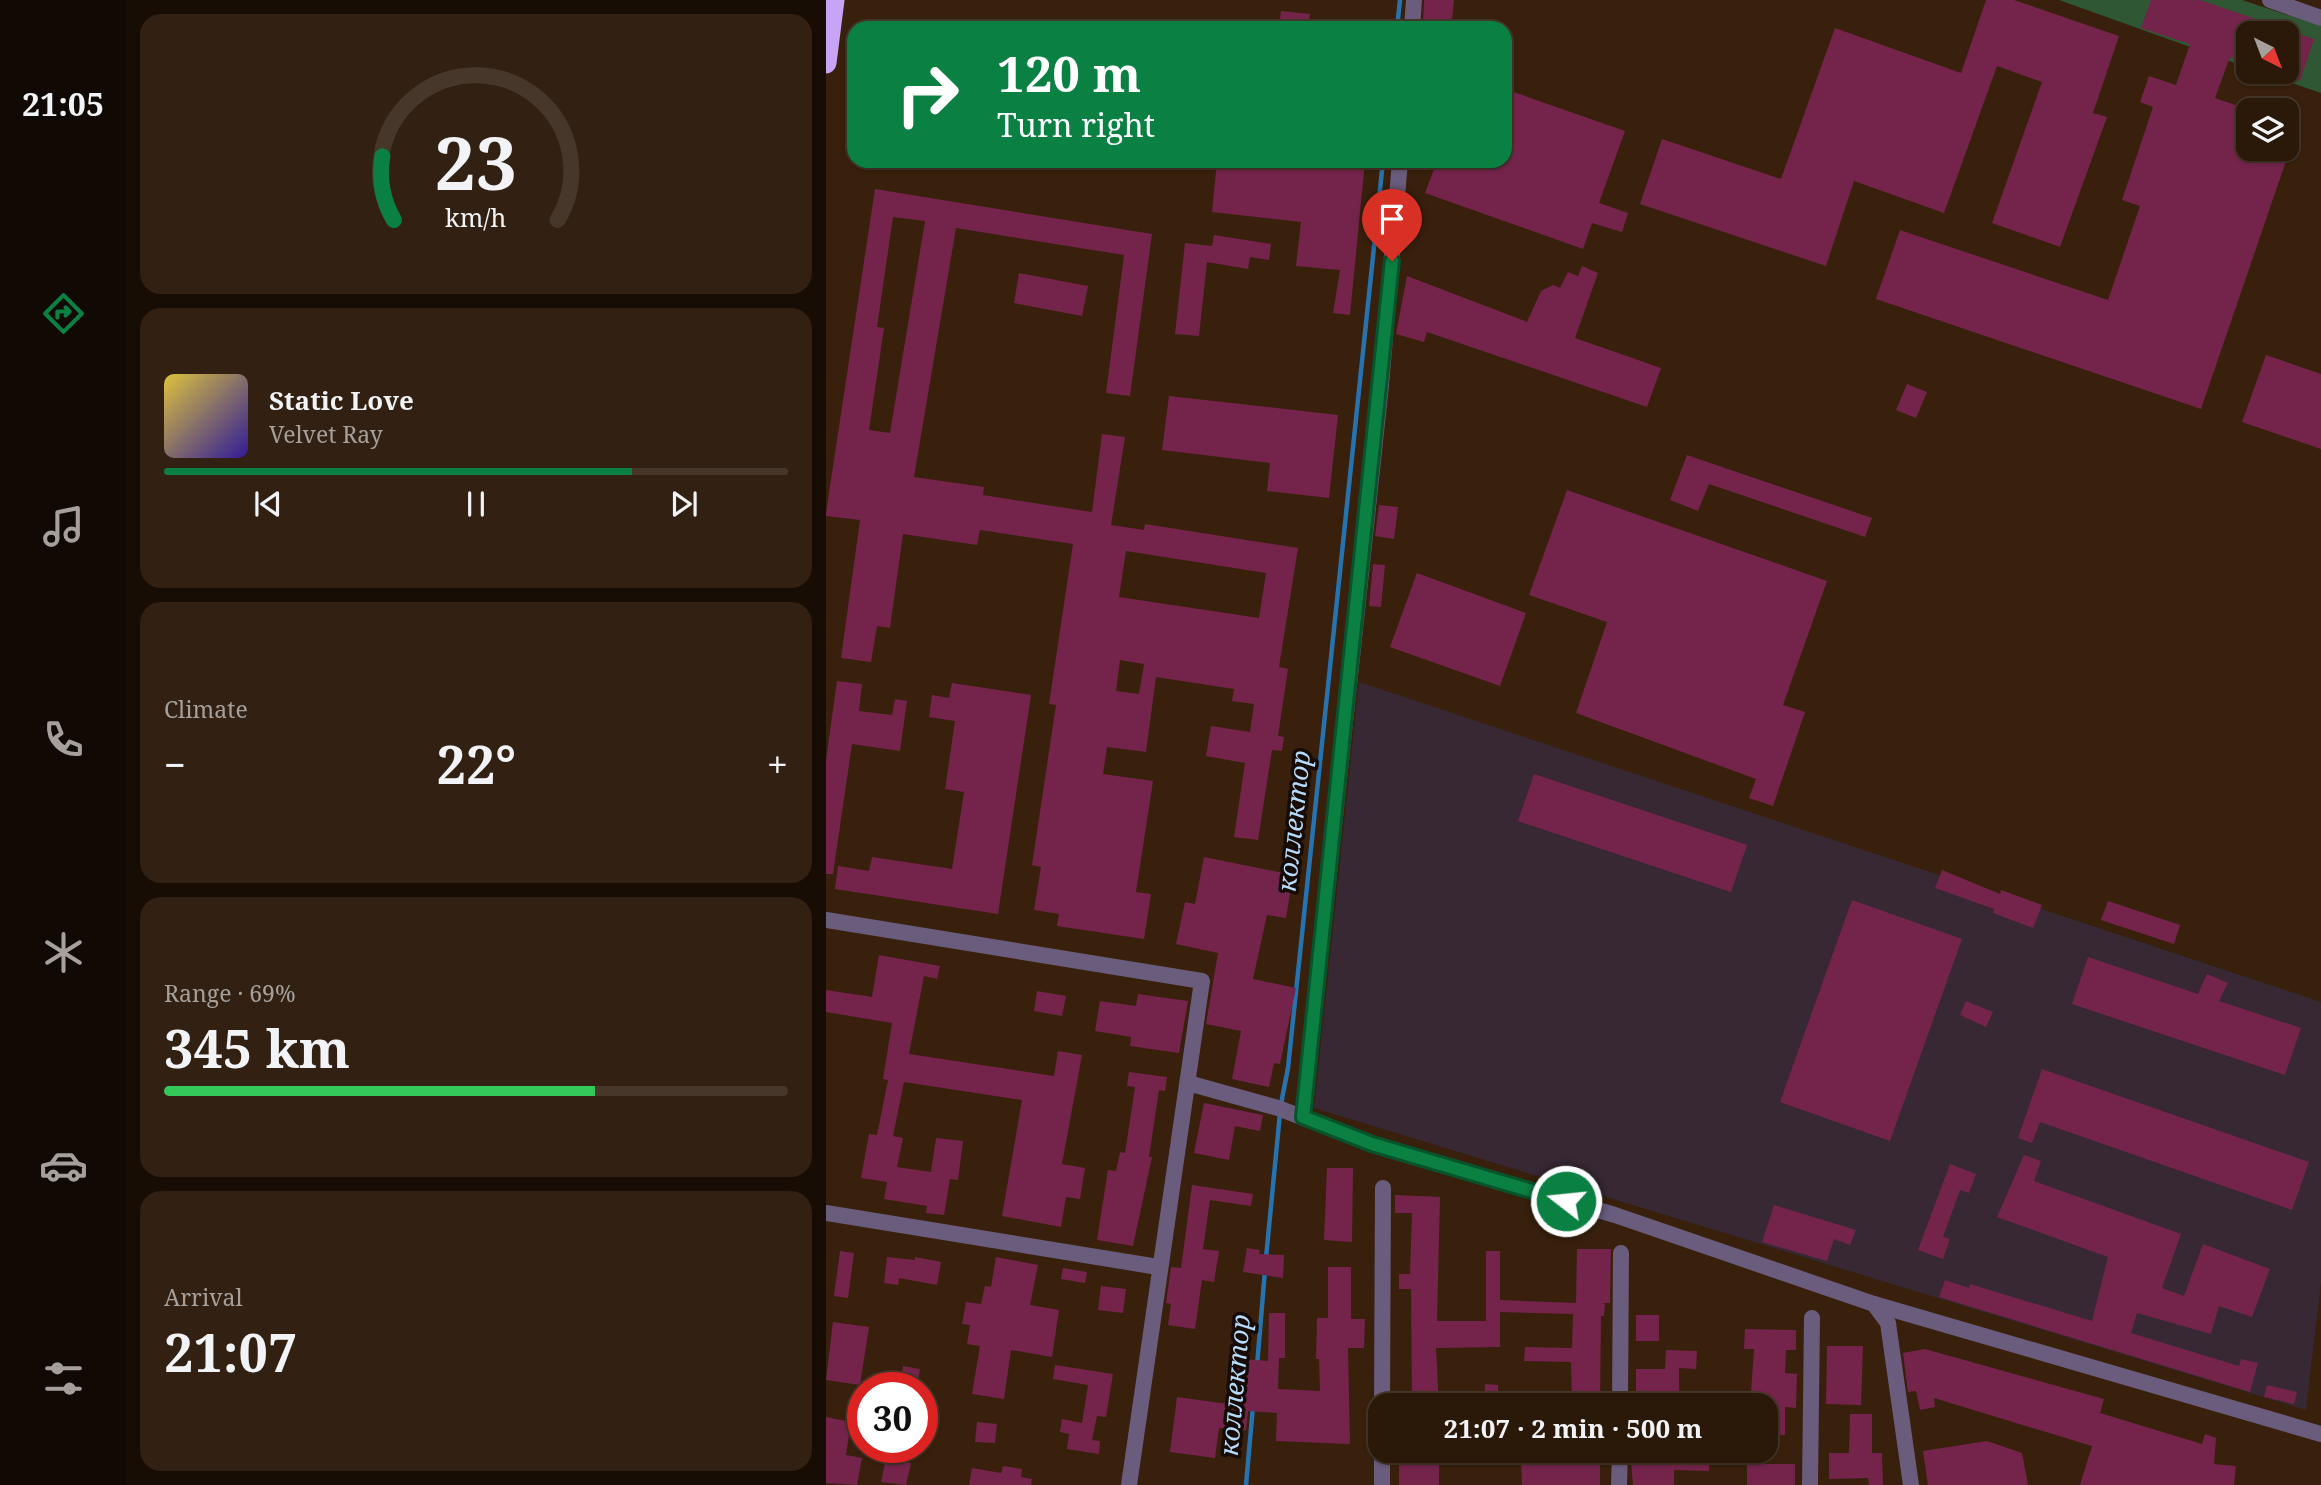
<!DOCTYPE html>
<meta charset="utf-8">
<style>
:root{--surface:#2a1809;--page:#322112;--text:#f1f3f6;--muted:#a5a09c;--line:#46372a;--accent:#0b8043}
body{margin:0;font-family:"Noto Serif",serif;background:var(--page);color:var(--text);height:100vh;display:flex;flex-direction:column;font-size:26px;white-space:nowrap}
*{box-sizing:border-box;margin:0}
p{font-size:23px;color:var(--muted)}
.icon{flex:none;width:38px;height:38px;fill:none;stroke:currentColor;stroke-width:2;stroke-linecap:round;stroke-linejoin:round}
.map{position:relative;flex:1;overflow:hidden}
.details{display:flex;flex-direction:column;gap:14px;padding:14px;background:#170d05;width:700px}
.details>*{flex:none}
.hud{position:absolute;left:21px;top:21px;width:665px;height:147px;border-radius:21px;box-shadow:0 2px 5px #0004,0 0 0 2px var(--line);background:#0b8043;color:#fff;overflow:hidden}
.needle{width:46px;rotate:138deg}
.tools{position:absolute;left:1410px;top:21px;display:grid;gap:14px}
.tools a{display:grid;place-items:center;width:63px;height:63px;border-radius:14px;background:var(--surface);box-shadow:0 2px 5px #0004,0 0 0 2px var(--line);font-size:35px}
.speed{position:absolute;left:21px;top:1372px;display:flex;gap:14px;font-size:35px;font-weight:700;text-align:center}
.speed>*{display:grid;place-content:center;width:91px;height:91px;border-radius:50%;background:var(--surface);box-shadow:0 2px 5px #0004,0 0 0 2px var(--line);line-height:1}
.speed .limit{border:10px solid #d22;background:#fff;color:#111}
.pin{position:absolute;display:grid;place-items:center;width:60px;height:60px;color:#fff;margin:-72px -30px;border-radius:50% 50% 50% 0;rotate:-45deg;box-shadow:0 0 7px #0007}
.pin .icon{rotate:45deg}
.me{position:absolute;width:77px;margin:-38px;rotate:286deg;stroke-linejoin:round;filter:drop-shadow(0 0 5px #0008)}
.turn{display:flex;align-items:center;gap:24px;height:147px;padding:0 35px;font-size:32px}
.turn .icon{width:91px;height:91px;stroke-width:2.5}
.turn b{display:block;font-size:49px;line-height:60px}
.big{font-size:52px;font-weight:700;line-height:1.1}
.details .card{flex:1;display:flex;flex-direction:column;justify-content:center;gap:10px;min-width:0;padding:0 24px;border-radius:21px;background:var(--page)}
.details .dial{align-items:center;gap:0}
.dial svg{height:182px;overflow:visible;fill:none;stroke:var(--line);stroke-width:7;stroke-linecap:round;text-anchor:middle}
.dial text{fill:var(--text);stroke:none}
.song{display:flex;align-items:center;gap:21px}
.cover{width:84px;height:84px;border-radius:10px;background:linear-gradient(135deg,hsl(50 70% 55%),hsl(250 70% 35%))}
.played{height:7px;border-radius:4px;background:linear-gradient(90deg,var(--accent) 75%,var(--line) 75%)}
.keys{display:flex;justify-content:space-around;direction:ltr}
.heat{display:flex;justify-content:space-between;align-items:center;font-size:38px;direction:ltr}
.charge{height:10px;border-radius:5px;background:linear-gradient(90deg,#34c759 69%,var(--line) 0)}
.trip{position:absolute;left:542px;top:1393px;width:410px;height:70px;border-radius:21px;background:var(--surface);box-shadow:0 2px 5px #0004,0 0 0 2px var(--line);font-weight:700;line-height:70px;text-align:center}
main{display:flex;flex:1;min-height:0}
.menu{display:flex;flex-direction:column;width:126px;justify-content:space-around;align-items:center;background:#110a04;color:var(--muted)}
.menu .icon{width:49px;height:49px}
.menu .current{color:var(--accent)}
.menu b{font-size:32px;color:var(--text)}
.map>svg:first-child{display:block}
.industrial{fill:#372834}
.green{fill:#305734}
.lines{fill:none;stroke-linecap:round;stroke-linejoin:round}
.stream{stroke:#2773af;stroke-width:4.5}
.building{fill:#74244b;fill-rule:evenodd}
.minor{stroke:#695c7c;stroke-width:16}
.highway{stroke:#c8a4f6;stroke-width:21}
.route-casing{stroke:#07532c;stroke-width:18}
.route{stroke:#0b8043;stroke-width:12}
.labels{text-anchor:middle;stroke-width:7;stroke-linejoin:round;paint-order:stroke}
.water-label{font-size:26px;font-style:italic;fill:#b7dbfc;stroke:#170c05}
</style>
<main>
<nav class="menu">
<b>21:05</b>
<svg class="icon current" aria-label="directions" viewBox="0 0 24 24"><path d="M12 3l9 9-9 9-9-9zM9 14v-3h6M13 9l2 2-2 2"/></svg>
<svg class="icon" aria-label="music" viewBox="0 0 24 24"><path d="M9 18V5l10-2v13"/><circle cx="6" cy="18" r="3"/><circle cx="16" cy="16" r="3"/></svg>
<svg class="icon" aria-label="phone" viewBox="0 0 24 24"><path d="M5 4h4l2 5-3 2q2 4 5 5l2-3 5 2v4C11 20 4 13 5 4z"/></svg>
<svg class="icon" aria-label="climate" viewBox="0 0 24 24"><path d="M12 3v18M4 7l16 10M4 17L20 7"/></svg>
<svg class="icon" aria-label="car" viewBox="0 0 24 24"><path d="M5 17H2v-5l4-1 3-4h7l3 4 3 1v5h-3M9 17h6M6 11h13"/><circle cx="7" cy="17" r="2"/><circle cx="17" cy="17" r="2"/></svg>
<svg class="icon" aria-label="filters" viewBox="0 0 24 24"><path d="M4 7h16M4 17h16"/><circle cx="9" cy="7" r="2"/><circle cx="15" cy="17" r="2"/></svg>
</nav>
<section class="details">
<div class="card dial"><svg viewBox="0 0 100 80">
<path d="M14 69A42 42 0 1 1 86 69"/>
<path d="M14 69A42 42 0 0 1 9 41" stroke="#0b8043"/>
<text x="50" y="56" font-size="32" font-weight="700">23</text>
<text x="50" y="72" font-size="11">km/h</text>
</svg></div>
<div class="card">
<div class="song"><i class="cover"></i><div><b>Static Love</b><p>Velvet Ray</p></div></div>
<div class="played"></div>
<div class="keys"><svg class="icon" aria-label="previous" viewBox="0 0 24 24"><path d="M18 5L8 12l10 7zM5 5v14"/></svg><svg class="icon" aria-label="pause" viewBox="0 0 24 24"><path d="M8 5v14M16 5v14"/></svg><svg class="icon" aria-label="next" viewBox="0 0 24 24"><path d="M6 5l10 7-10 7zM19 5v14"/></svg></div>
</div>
<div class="card"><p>Climate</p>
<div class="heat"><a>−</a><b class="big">22°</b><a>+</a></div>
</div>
<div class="card"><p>Range · 69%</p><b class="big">345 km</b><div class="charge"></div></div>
<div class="card"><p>Arrival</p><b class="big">21:07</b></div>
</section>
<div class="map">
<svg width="1495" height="1485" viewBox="0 0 1495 1485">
<rect width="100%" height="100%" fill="#38200c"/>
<polygon class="industrial" points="533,682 1495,1002 1495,1282 1480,1410 488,1108"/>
<polygon class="green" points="1233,0 1416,0 1495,26 1495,93 1434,72 1461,72 1461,33 1423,33 1423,68"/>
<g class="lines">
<g class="stream">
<polyline points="571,28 574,0"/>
<polyline points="455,1104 462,1068 557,161"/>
<polyline points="440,1258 454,1113"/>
<polyline points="431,1366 439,1270"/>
<polyline points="420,1485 427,1406"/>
</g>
</g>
<g class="building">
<polygon points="598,0 628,0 625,28 597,28"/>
<polygon points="1160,0 1188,0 1293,36 1267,113 1281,117 1234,247 1166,223 1216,82 1171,66 1118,213 1028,181 1000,266 814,204 836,139 955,179 1009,28 1135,73"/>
<polygon points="1325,0 1374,0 1488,39 1474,81 1461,77 1461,33 1423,33 1423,63 1404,57 1389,98 1424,110 1423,149 1461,149 1461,123 1472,126 1375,409 1050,299 1074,230 1282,300 1314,206 1296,200 1327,107 1314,102 1323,76 1350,85 1364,44 1315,28"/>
<polygon points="455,11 484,14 482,28 453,28"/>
<polygon points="679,89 799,131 773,203 802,213 796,232 766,223 757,249 599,193 611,161 679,161"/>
<polygon points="391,161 539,161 524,315 507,313 514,270 470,266 475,222 386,212"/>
<path d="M49 189 326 234 304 396 280 393 298 255 130 228 88 477 158 487 157 495 266 512 276 434 299 437 285 525 318 530 319 524 472 548 453 667 462 669 452 736 458 737 456 751 446 750 432 840 408 837 419 763 380 756 385 726 424 732 428 704 406 701 408 689 330 677 320 752 281 747 277 774 327 781 310 892 325 894 318 939 231 926 233 914 208 910 215 867 206 865 230 705 223 704 247 544 154 530 151 545 77 534 64 628 51 626 45 662 15 658 34 520 0 516V513ZM67 217 99 221 64 433 43 430 58 328 51 327ZM300 551 440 573 433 618 293 597ZM294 660 318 664 313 694 290 691Z"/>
<polygon points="388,235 445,244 443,260 424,257 422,269 381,262 373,336 349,334 359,243 386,246"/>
<polygon points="756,266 772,273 749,338 835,368 821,407 601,332 598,342 570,334 581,276 701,322 715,291 727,285 734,288 742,272 752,276"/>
<polygon points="193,273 262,286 256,316 188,303"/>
<polygon points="1440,355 1495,374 1495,449 1416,422"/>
<polygon points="1081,384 1101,392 1090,418 1070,410"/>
<polygon points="343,396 512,415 503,498 441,491 444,463 336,450"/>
<polygon points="861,455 1046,518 1039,537 883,484 872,511 844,500"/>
<polygon points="741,490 1001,581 957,705 979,712 947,806 923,798 930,779 750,713 781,622 703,595"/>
<polygon points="553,505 572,507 568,539 549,536"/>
<polygon points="547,564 559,565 555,607 543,606"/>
<polygon points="591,573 700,613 674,686 564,647"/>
<polygon points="11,681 36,684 33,711 66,715 69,699 81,701 74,751 26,744 7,874 0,874 0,760"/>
<polygon points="126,683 205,695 172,914 9,889 12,866 43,871 46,857 126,869 138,792 119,789 129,721 103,717 106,695 123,698"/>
<polygon points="708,774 921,845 905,892 692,821"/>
<polygon points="378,857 467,875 460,918 441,915 427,979 470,988 454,1064 448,1063 443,1087 406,1079 415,1031 380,1024 392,953 350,944 359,902 369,904"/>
<polygon points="1116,870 1174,894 1175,890 1216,905 1207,928 1167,913 1168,909 1109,888"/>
<polygon points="1026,900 1136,939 1064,1141 954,1102"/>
<polygon points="1282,901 1354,925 1348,944 1275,920"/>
<polygon points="53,955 114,966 111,979 98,976 83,1054 228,1076 232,1051 256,1055 236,1164 259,1168 254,1199 240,1197 235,1227 176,1216 196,1100 78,1082 67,1136 77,1138 71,1167 105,1172 110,1138 137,1141 132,1180 124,1179 118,1215 100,1213 101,1206 58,1199 61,1182 35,1178 43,1134 51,1135 62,1080 57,1079 66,1023 0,1012 0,990 46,997"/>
<polygon points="1262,957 1372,994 1381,974 1402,983 1393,1001 1475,1028 1459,1075 1246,1004"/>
<polygon points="211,991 240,996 236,1016 208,1011"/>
<polygon points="312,994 362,1001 353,1053 304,1046 305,1037 269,1031 274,1001 310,1006"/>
<polygon points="1140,1001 1167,1012 1160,1027 1134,1015"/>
<polygon points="1216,1069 1483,1162 1466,1210 1214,1122 1206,1143 1192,1138"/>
<polygon points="303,1072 341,1077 339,1091 333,1090 323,1157 326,1157 307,1246 271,1240 282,1170 290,1171 294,1152 299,1153 309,1087 301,1086"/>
<polygon points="378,1103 437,1115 434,1131 409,1126 403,1160 368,1153"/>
<polygon points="1198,1155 1215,1161 1208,1181 1355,1234 1336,1288 1358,1296 1377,1244 1444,1269 1426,1317 1393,1306 1385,1334 1311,1313 1305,1333 1413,1366 1415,1359 1432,1363 1424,1392 1113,1297 1119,1280 1143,1288 1144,1284 1266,1321 1282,1257 1171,1217"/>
<polygon points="1124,1164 1150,1174 1143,1193 1134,1190 1117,1237 1124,1239 1117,1259 1092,1250"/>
<polygon points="501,1168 527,1168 526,1242 498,1240"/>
<polygon points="366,1185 427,1194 425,1206 384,1200 377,1249 393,1251 388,1282 376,1280 369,1329 342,1325 345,1304 340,1303 345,1267 355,1268"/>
<polygon points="569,1195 614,1197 611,1321 660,1321 660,1251 674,1251 674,1300 750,1303 751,1249 785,1249 784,1303 776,1303 779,1304 778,1316 775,1316 774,1405 746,1405 745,1362 698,1361 699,1347 746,1348 747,1314 674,1312 674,1347 610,1348 613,1405 586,1405 585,1289 573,1289 573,1274 584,1274 586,1213 569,1213"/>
<polygon points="948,1205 1030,1230 1024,1245 1008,1239 1001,1261 936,1242"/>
<polygon points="421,1248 434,1250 433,1254 458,1255 457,1278 417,1272"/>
<polygon points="14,1251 28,1253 22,1298 8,1296"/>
<polygon points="61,1257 89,1260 89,1257 115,1262 111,1285 73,1278 72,1285 58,1283"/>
<polygon points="170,1257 212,1265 204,1305 233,1310 226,1357 185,1350 178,1399 146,1394 154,1346 141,1344 144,1325 136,1324 140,1302 155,1304 159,1286 165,1287"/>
<polygon points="502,1267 525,1267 525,1319 539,1319 538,1348 522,1348 524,1444 450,1441 451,1413 422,1411 420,1430 393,1428 389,1458 344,1452 351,1397 402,1404 406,1358 442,1361 443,1313 459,1313 459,1358 453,1358 452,1389 494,1391 493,1359 490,1359 491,1318 502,1318"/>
<polygon points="237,1268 261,1272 259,1283 235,1279"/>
<polygon points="275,1286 300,1289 297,1313 272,1310"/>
<rect x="810" y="1315" width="23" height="26"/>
<polygon points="7,1322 43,1327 34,1385 0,1380"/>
<polygon points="919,1329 970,1330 970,1350 960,1350 959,1373 971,1374 970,1408 959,1407 959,1435 940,1435 940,1405 910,1405 910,1392 925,1392 928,1349 918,1349"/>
<polygon points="1001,1346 1037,1346 1035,1405 1000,1404"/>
<polygon points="1099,1349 1278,1399 1274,1413 1376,1444 1379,1434 1390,1438 1388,1464 1410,1466 1408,1485 1254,1485 1266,1446 1108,1398 1109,1407 1094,1410 1090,1391 1082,1392 1077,1353"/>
<polygon points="840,1350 871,1351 870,1369 853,1368 853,1395 810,1395 810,1369 839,1369"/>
<polygon points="229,1365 287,1374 280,1417 271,1416 266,1440 274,1441 273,1454 241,1449 243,1434 234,1432 236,1419 256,1423 262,1385 227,1379"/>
<polygon points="77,1366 94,1369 91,1388 74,1388"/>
<polygon points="659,1384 672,1385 672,1405 659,1405"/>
<polygon points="1441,1385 1471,1392 1468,1404 1438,1397"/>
<polygon points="1024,1414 1046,1414 1046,1453 1056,1453 1057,1485 1043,1485 1042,1478 1003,1479 1003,1453 1023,1453"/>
<polygon points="0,1417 25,1422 20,1455 36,1458 31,1485 0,1483"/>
<polygon points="151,1422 171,1424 169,1443 149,1442"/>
<polygon points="1161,1441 1196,1453 1202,1485 1102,1485 1097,1451"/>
<polygon points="573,1451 585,1451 585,1462 613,1462 613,1485 573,1485"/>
<polygon points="748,1451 774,1451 774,1485 696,1485 695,1459 748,1458"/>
<polygon points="804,1451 821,1451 821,1456 859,1457 860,1451 883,1451 883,1471 848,1470 848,1485 807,1485"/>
<polygon points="60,1458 85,1463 80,1485 55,1482"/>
<rect x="921" y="1464" width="48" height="21"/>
<polygon points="177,1466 196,1469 195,1477 206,1479 205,1485 143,1485 146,1468 175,1473"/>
</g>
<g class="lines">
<g class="minor">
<polyline points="1444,0 1495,18"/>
<polyline points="586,28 588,0"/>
<polyline points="0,920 376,981 303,1485"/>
<polyline points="362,1083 452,1108 546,1144 789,1215 1048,1304 1495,1434"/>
<polyline points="477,1117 555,385 574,161"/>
<polyline points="0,1213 332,1267"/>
<polyline points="1048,1304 1062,1323 1085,1485"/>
<polyline points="556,1405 557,1188"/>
<polyline points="794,1405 795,1253"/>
<polyline points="556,1485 556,1451"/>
<polyline points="793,1485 794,1451"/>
<polyline points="984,1485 986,1318"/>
</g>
<polyline class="highway" points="0,63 8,0"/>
</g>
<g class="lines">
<g class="route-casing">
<polyline id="route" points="566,261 477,1117 546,1144 740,1201"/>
</g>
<use href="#route" class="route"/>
</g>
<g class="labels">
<g class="water-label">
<text transform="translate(468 821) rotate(-84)" y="9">коллектор</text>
<text transform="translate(409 1385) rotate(-85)" y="9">коллектор</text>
</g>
</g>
</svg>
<div class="tools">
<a><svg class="needle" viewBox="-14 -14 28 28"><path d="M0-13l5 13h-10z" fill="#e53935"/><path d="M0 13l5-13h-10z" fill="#a5a09c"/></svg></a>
<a><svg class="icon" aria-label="layers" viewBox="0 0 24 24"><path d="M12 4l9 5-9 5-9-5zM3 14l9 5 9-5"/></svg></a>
</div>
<div class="speed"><div class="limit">30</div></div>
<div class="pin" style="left:566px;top:261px;background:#d93025"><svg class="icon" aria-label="arrive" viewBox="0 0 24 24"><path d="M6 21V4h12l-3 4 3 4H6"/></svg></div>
<svg class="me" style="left:740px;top:1201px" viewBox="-20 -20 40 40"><circle r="17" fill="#0b8043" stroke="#fff" stroke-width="3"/><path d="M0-11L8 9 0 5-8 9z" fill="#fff"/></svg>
<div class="trip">21:07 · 2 min · 500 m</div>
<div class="hud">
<div class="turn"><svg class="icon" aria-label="right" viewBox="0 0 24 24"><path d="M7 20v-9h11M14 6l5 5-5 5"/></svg><div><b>120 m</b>Turn right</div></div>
</div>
</div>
</main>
